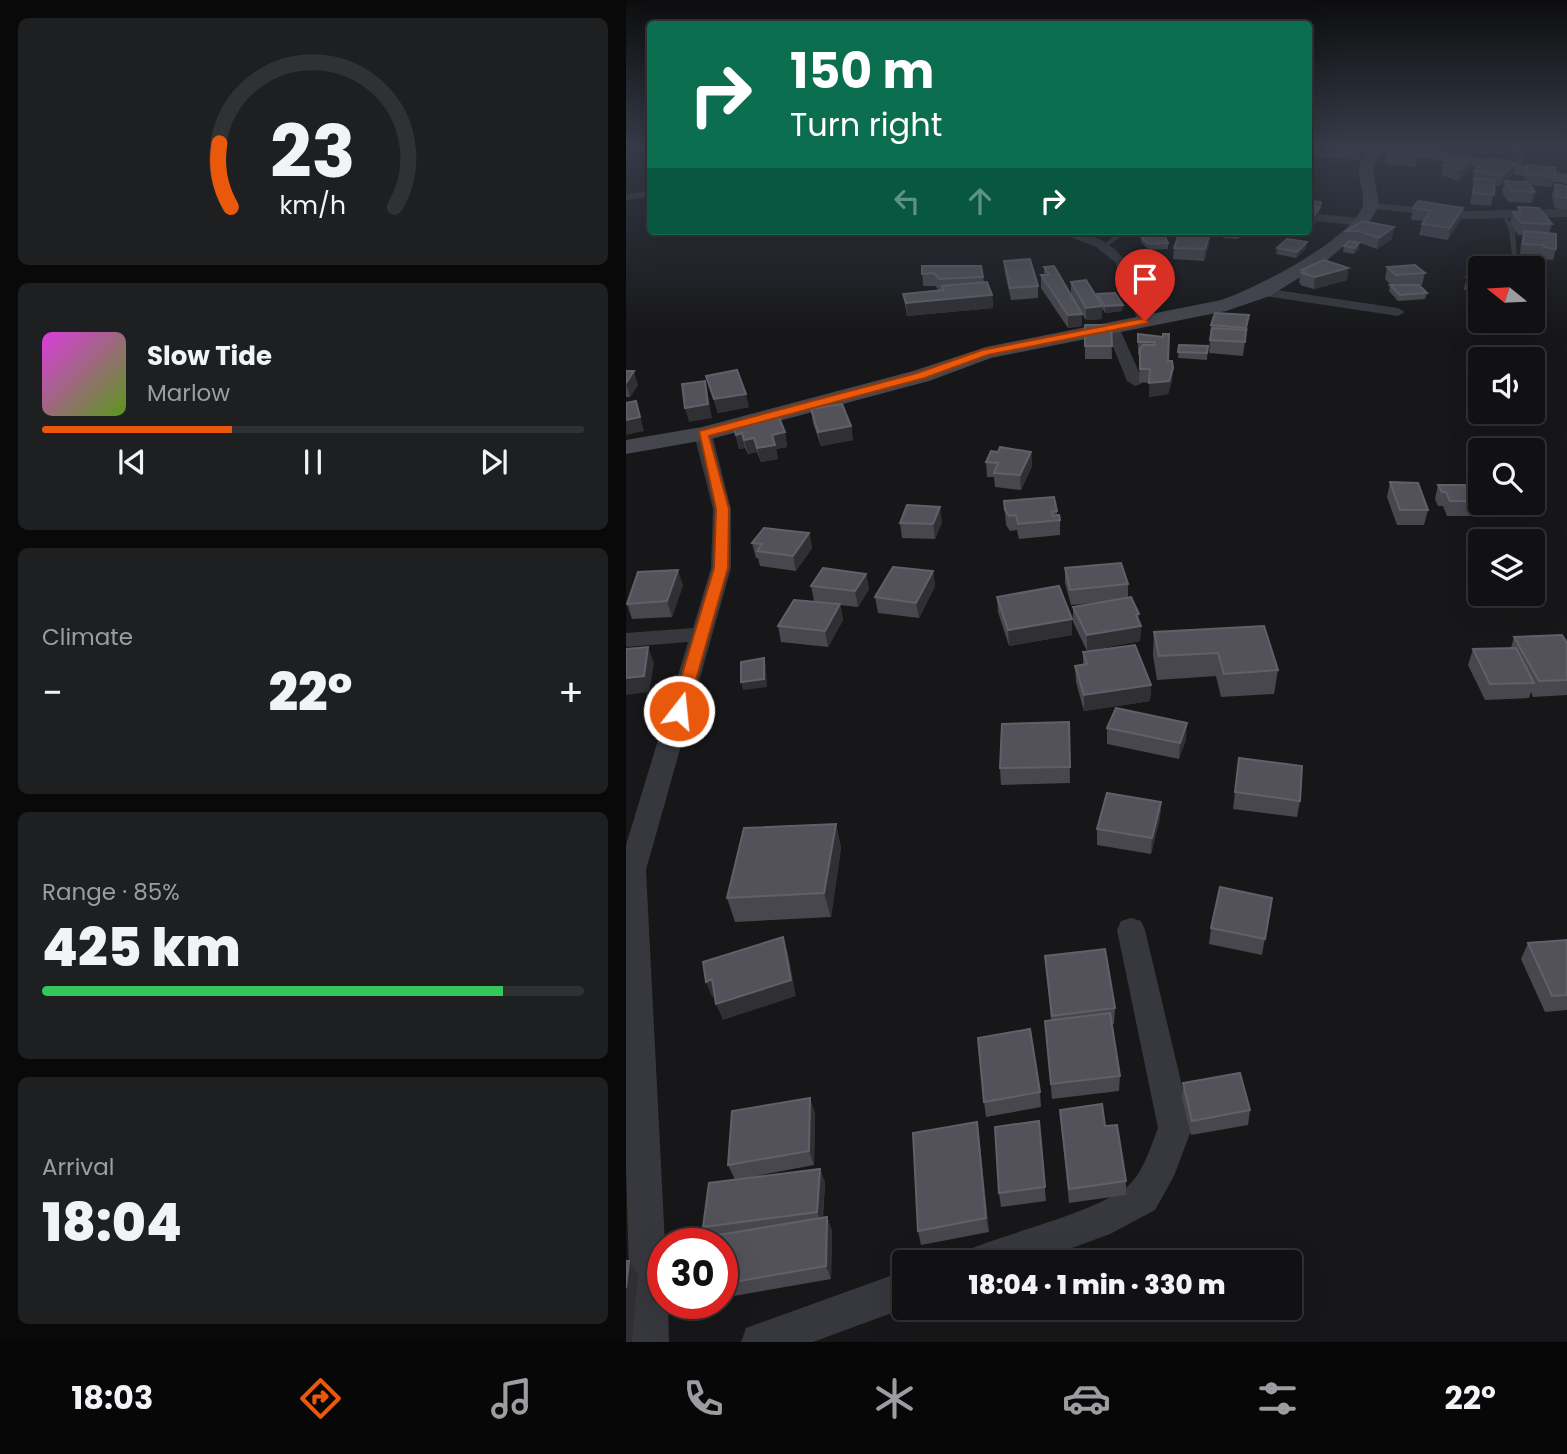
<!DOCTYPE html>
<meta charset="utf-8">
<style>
:root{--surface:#111113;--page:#1e1f21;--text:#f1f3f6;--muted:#9c9da0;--line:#303133;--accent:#ea580c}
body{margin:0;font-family:Poppins,sans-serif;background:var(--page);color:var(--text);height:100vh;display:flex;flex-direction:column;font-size:26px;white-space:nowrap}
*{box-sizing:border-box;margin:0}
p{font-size:23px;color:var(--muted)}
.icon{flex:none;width:38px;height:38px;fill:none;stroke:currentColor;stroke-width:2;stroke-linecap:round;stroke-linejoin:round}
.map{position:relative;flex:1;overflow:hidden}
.panel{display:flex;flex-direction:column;gap:18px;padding:18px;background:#09090a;width:626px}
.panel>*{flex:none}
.hud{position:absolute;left:21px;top:21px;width:665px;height:214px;border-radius:7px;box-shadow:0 7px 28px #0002,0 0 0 2px var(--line);background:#0b6e4f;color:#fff;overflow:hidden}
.needle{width:46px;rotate:288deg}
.buttons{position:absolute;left:842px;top:256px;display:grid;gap:14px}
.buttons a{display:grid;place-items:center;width:77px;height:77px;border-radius:7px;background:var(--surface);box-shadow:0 7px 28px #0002,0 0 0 2px var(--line);font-size:35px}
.speed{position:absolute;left:21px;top:1228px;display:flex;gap:14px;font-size:35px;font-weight:700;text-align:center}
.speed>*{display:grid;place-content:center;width:91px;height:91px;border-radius:50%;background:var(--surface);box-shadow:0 7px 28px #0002,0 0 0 2px var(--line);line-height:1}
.speed .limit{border:10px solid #d22;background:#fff;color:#111}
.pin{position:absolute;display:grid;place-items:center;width:60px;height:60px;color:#fff;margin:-72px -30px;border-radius:50% 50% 50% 0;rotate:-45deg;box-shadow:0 0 7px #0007}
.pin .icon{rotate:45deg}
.me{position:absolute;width:77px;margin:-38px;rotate:16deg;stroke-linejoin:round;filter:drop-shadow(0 0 5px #0008)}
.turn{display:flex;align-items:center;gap:24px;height:147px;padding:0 28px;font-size:32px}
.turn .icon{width:91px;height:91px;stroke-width:2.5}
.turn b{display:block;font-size:49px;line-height:60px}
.lanes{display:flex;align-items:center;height:66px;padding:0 28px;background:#0003;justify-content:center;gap:35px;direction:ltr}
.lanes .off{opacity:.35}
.big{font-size:52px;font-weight:800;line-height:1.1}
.panel .tile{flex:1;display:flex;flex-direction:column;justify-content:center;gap:10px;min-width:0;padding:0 24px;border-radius:10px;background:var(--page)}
.panel .dial{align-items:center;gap:0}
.dial svg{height:182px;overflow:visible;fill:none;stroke:var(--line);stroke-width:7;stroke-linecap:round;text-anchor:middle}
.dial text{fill:var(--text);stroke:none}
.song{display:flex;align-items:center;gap:21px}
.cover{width:84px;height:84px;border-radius:10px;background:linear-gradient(135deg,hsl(300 70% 55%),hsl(90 70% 35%))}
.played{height:7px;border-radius:4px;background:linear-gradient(90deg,var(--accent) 35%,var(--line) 35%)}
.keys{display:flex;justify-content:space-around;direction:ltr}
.heat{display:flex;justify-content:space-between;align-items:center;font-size:38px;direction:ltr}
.charge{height:10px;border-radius:5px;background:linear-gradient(90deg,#34c759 85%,var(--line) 0)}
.trip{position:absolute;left:266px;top:1250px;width:410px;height:70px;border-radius:7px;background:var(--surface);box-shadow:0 7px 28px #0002,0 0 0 2px var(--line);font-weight:800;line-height:70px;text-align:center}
.tab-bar{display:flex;height:112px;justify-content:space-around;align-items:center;background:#070708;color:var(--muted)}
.tab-bar .icon{width:49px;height:49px}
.tab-bar .on{color:var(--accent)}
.tab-bar b{font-size:32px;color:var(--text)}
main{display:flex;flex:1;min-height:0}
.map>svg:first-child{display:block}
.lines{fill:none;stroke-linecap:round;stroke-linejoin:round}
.lane{fill:#37383e;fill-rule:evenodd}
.street{fill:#37383e;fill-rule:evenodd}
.secondary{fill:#45464e;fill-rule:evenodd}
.primary{fill:#53545d;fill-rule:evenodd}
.wall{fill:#48474e}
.shaded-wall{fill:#303034}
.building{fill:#53525a;stroke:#606068;stroke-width:2}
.route{fill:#ea580c;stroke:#983908;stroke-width:2}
</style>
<main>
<section class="panel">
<div class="tile dial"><svg viewBox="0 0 100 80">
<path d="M14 69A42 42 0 1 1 86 69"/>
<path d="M14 69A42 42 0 0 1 9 41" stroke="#ea580c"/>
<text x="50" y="56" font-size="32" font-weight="700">23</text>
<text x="50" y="72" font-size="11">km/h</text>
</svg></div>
<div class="tile">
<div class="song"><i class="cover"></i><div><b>Slow Tide</b><p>Marlow</p></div></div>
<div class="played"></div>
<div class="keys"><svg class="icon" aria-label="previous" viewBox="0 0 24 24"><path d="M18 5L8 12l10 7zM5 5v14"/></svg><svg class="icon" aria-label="pause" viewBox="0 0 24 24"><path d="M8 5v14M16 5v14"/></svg><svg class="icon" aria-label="next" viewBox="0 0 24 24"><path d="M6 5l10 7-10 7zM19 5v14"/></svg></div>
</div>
<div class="tile"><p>Climate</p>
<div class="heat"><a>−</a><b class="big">22°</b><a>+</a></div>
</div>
<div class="tile"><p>Range · 85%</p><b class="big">425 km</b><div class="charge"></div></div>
<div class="tile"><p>Arrival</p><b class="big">18:04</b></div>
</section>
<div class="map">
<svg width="941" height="1342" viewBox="0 0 941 1342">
<rect width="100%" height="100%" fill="#171719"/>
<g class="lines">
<g class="lane">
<polygon points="876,215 880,215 889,231 891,256 886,255 883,231"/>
<polygon points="495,231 502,231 482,246 478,246 478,244"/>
</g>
<g class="street">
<polygon points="883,145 893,145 901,175 892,173"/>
<polygon points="24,191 24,197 0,200 0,194"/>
<polygon points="745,203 840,211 941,209 941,217 840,219 741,208 741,204"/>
<polygon points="682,213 735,218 741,222 735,226 682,220"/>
<path d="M429 231C495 231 507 267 526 321L524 324 512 321 489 262 470 247Z"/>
<polygon points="637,288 772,308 779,312 772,316 632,295 632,289"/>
<polygon points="486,323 493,327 517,381 515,384 509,386 501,381 479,327"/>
<polygon points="77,429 86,434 105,509 105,568 20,870 39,1244 37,1304 42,1304 43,1342 5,1342 0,1168 0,845 62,642 0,647 0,633 67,628 85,568 87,509 68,434"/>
<path d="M505 918 515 921 519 930 566 1128 548 1176 529 1210 484 1234 408 1262H339L344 1249C388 1231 467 1213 502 1186 517 1173 525 1146 532 1128L491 930 495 921Z"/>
<polygon points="278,1271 278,1307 282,1307 187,1342 115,1342 120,1328"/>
</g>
<path class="secondary" d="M742 145H756L747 168 753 206 741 226 700 261 644 296 600 311 365 358 303 381 85 439 0 454V440L76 427 287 371 360 347 595 300C630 288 721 242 736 208 740 198 733 182 733 171 733 162 739 153 742 145Z"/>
<polygon class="primary" points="748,145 783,145 941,174 941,184 756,150"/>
</g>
<g class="wall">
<polygon points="682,145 734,149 732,159 682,157"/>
<polygon points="793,151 789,167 759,164 761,153"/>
<polygon points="847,158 845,168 832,181 815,175 817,165 828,160"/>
<polygon points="891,163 888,173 880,181 897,182 901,165 928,177 926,187 904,185 909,192 906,203 882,202 876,192 878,182 874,186 869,185 865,206 844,204 848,182 846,181 848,171"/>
<polygon points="929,184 941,186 941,210 928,208 926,195"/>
<polygon points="682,201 695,202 691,220 679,236 650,232 651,231 682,231"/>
<polygon points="892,207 926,224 923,233 930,249 927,260 915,259 915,256 894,256 895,242 897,235 892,235 884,223 887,212 891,212"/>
<polygon points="787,208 837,208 835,219 822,240 793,235 796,224 797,221 785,220"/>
<polygon points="736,221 766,239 751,249 731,242 728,242 733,249 728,254 717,252 718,246 722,243 718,243 720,231"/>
<polygon points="617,231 612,239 597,238 597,232"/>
<polygon points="584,233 583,244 578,261 547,259 548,248"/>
<polygon points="515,237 542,243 542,249 523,250 515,242"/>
<polygon points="651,248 680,248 670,258 650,254"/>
<polygon points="378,261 412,286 412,298 385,300 379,273"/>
<polygon points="296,266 357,277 358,282 366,295 367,308 281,316 277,294 313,290 309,286 297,286"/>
<polygon points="418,267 456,313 445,294 445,282 471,299 471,294 497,305 496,311 479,313 476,308 476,319 460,320 456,314 456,326 442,328 415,288 415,275 418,275"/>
<polygon points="761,267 799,273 796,285 793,285 801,293 799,299 772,301 763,291 764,285 765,285 759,279"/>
<polygon points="722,268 721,280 688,289 674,285 675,283 673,283 675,270"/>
<polygon points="854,276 854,303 838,289 841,277"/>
<polygon points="459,325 485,325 486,359 459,359"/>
<polygon points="585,325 622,328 619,341 617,356 583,353"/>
<polygon points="512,334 537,337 542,361 547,368 546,381 542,394 523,397 523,383 513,382 514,355 512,355"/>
<polygon points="553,345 582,346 581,360 552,358"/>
<polygon points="0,371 12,385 4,397 0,397"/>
<polygon points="80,376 123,407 92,413"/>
<polygon points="185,409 225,426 227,440 195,446 187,423"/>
<polygon points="107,424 159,432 161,447 150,449 152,459 135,462 131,452 122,454 119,448 113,449"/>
<polygon points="405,452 406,466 395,490 369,487 368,477 361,477 360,462"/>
<polygon points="764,482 802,510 798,525 771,525 761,497"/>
<polygon points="812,485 843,491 854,491 854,502 861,502 857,516 821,516 817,506 812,506 809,499"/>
<polygon points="378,501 431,511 431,515 434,520 434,535 393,539 391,530 384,531 380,525"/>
<polygon points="316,522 309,539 276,538 274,523"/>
<polygon points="183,533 186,548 170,571 134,566 132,558 130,558 126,543"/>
<polygon points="439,568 502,584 502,598 515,626 514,641 461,651 447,622 447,607 478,602 445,605 439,583"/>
<polygon points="307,571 309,586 293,618 252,613 249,597"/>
<polygon points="240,574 243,589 232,607 214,605 217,620 202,647 155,642 152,626 188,601 185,586"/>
<polygon points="57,585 46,617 6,619 1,604"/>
<polygon points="371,597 446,635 383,646 372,612"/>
<polygon points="528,632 652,670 648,694 595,697 590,676 531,680 527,655"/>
<polygon points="888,637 941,643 941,695 907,697 905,692 903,698 859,700 842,665 847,649 885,648"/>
<polygon points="457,652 525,685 524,701 458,711 450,682 449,666 457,665"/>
<polygon points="443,722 444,783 375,785 374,768"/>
<polygon points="481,728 560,739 553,759 481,744"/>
<polygon points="613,758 674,801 671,817 607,809"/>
<polygon points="535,802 534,818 525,854 471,845 471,829"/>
<polygon points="210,824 215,848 205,917 109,922 101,898"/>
<polygon points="646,898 636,955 583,944 585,928"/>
<polygon points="941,940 941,1010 919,1012 895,959 902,943"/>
<polygon points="419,956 489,1008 488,1024 486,1024 494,1076 493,1091 426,1099 419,1021 425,1020"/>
<polygon points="557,1083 624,1110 622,1125 565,1135 556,1098"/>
<polygon points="414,1092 415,1107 360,1117 358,1102"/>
<polygon points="434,1110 479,1126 500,1181 500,1195 443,1203"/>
<polygon points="189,1113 188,1165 109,1180 194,1169 199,1183 197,1217 201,1217 206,1231 205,1279 96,1298 96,1244 91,1240 85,1241 77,1227 109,1180 102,1165"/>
<polygon points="413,1121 420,1201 375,1207 373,1193"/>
<polygon points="353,1137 363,1232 295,1245 292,1231"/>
</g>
<g class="shaded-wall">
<polygon points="847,158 845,168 832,181 835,170"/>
<polygon points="891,163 888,173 874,186 876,176"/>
<polygon points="837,208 835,219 822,240 824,228"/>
<polygon points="693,209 691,220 679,236 679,231 682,231 682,222"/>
<polygon points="768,227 766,239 751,249 753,238"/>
<polygon points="584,233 583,244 578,261 579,249"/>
<polygon points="681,242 680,248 670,258 671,252"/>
<polygon points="733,243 733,249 728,254 729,248"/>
<polygon points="722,268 721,280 688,289 689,277"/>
<polygon points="366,295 367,308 281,316 280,303"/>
<polygon points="497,305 496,311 479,313 479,306"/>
<polygon points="476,306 476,319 460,320 460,308"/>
<polygon points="456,314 456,326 442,328 442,315"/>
<polygon points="547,368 546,381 542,394 523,397 523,383"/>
<polygon points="8,371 12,385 4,397 0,383"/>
<polygon points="79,381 86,418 63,422 59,408"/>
<polygon points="120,394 123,407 92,413 88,399"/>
<polygon points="10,401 18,431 0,435 0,420"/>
<polygon points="225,426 227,440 195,446 192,432"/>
<polygon points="159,432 161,447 150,449 152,459 135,462 131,448 146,435"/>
<polygon points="116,433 119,448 113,449 110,435"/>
<polygon points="128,438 131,452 122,454 118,440"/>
<polygon points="405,452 406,466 395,490 394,475"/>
<polygon points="314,507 316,522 309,539 307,524"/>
<polygon points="183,533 186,548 170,571 167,556"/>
<polygon points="52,570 57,585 46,617 41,601"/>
<polygon points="307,571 309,586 293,618 290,603"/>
<polygon points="240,574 243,589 232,607 229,591"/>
<polygon points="214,604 217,620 202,647 199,631"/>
<polygon points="513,614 513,626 515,626 514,641 461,651 461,635"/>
<polygon points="446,619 446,635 383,646 382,630"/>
<polygon points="22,647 28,663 23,692 0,695 0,678"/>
<polygon points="138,658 140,666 141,687 117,690 115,682"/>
<polygon points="525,685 524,701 458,711 458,695"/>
<polygon points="561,723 560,739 553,759 554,743"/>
<polygon points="535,802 534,818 525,854 526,838"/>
<polygon points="210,824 215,848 205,917 198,893"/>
<polygon points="157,937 162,953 170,996 97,1020 90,1004"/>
<polygon points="86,979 93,995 86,997 80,982"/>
<polygon points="184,1098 189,1113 188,1165 183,1151"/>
<polygon points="351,1122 353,1137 363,1232 360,1218"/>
<polygon points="194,1169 199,1183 196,1226 191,1212"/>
<polygon points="201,1217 206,1231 205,1279 200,1266"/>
<polygon points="3,1261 12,1274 6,1342 0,1342 0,1288"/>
</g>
<g class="building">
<polygon points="682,145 734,145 734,149 682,147"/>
<polygon points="763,148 793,151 791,156 761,153"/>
<polygon points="833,156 847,158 835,170 817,165 823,159 828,160"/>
<polygon points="864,158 891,163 876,176 848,171"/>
<polygon points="901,165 930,168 928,177 899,174"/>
<polygon points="849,178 869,180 868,195 847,193"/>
<polygon points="879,181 902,182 909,192 885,191"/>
<polygon points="929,184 941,186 941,198 931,197"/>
<polygon points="682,201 695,202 694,207 682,208"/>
<polygon points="792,201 837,208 824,228 796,224 805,211 787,208"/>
<polygon points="892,207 913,208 926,224 895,223 887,212 895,212"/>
<polygon points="682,208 693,209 682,222"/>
<polygon points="736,221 768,227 753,238 733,231 720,231"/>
<polygon points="554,231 584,233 579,249 548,248"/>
<polygon points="598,231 614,231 613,233 597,232"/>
<polygon points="898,231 930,234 930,249 918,247 918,245 897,244"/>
<polygon points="538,235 542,243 523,244 515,237"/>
<polygon points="661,239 681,242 671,252 651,248"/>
<polygon points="723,241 733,243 729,248 718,246"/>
<polygon points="404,259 412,286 384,288 378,261"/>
<polygon points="698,260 722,268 689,277 676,273 679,272 675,270"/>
<polygon points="789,265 799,273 770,275 761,267"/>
<polygon points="296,266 355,266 357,277 313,279 308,273 296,274"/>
<polygon points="428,266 456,314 442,315 415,275 423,275 418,267"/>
<polygon points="854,276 854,288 841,277"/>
<polygon points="460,280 476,306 460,308 445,282"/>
<polygon points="361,282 366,295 280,303 277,294 317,290 316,286"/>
<polygon points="764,285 793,285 801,293 774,295"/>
<polygon points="489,293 497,305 479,306 471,294"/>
<polygon points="589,313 623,315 620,328 585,325"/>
<polygon points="459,325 485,325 486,346 459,346"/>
<polygon points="586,328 620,330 619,342 584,340"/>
<polygon points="512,334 537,337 537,334 543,334 542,361 546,361 547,368 543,381 523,383 524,369 514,369 514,349 517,345 529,345 528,342 512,342"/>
<polygon points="553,345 582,346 581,353 552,352"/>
<polygon points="111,370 120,394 88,399 80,376"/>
<polygon points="0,371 8,371 0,383"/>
<polygon points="79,381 82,404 59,408 56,384"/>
<polygon points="10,401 14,417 0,420 0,403"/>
<polygon points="216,404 225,426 192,432 185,409"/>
<polygon points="152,415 159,432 146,435 149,445 131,448 128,438 118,440 116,433 110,435 107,424"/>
<polygon points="374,447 405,452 394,475 368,473 372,463 360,462 365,451 372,452"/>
<polygon points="764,482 792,483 802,510 774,510"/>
<polygon points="812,485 839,485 843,491 854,491 854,501 824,501 820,492 816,492"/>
<polygon points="428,497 431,511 426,512 427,516 433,515 434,520 392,524 390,515 383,516 379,510 378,501"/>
<polygon points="281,505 314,507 307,524 274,523"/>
<polygon points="138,528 183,533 167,556 131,551 136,544 126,543"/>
<polygon points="495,563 502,584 444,590 439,568"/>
<polygon points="267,567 307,571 290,603 249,597"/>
<polygon points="197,568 240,574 229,591 185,586"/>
<polygon points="52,570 41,601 1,604 12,572"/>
<polygon points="433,586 446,619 382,630 371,597"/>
<polygon points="505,597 513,614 510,615 515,626 461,635 447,607"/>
<polygon points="168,600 214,604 199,631 152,626"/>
<polygon points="638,626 652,670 598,674 592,653 533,656 528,632"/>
<polygon points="936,635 941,643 941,680 913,681 888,637"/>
<polygon points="509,645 525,685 458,695 449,666 461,664 457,652"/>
<polygon points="22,647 18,676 0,678 0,649"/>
<polygon points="890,648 908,683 864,684 847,649"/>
<polygon points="138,658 138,679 115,682 115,662"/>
<polygon points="490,708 561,723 554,743 481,728"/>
<polygon points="443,722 444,767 374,768 376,724"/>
<polygon points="613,758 676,766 674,801 609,792"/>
<polygon points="481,793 535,802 526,838 471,829"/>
<polygon points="210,824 198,893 101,898 118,828"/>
<polygon points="594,887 646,898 639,939 585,928"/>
<polygon points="157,937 165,980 90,1004 86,979 80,982 77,962"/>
<polygon points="941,940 941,995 926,996 902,943"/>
<polygon points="479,949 489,1008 426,1016 419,956"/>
<polygon points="484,1013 494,1076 425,1084 419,1021"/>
<polygon points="404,1029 414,1092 358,1102 352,1038"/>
<polygon points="614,1073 624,1110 566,1121 557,1083"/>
<polygon points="184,1098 183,1151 102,1165 106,1111"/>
<polygon points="476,1104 479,1126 491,1125 500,1181 443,1189 434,1110"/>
<polygon points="413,1121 419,1187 373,1193 369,1127"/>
<polygon points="351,1122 360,1218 292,1231 287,1133"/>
<polygon points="194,1169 191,1212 77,1227 83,1183"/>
<polygon points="201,1217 200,1266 96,1284 96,1244 91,1244 92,1235"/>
<polygon points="0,1261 3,1261 0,1288"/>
</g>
<linearGradient id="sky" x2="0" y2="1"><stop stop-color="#0d0d0e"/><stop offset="0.44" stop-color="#363c49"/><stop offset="1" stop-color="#363c49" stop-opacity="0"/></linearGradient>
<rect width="941" height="333" fill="url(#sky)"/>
<polygon class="route" points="519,318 523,323 362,355 299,378 83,436 103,509 102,568 61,711 59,715 47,715 45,711 88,568 90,509 73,431 291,373 356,350"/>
</svg>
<div class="buttons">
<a><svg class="needle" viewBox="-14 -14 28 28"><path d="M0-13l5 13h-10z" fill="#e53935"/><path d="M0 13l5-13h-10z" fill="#9c9da0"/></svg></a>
<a><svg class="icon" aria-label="sound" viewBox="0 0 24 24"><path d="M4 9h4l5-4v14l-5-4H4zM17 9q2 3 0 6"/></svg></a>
<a><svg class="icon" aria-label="search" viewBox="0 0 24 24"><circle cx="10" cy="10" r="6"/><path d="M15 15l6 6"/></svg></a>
<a><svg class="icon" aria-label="layers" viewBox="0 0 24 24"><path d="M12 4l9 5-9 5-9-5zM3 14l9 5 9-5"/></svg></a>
</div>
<div class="speed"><div class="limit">30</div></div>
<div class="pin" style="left:519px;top:321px;background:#d93025"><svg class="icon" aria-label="arrive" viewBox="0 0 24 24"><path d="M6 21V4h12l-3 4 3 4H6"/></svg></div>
<svg class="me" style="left:53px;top:711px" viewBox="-20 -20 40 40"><circle r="17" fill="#ea580c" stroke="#fff" stroke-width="3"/><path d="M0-11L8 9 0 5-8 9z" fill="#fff"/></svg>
<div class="trip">18:04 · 1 min · 330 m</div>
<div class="hud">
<div class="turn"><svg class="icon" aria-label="right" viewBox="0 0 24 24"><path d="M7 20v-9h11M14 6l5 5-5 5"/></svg><div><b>150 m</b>Turn right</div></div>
<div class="lanes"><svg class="icon off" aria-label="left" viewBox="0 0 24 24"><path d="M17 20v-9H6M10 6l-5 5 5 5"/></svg><svg class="icon off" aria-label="ahead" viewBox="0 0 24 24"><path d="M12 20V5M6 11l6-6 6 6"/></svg><svg class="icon" aria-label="right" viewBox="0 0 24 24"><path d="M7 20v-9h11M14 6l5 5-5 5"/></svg></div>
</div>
</div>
</main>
<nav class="tab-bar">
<b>18:03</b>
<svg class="icon on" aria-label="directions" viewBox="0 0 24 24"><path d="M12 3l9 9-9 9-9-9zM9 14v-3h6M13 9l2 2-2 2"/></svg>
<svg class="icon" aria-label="music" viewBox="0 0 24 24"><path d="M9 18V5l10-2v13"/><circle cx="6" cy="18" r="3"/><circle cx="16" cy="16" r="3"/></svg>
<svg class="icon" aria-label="phone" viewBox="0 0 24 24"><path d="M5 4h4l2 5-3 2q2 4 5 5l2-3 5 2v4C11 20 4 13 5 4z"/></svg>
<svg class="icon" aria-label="climate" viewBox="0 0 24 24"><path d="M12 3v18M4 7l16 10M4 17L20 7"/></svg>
<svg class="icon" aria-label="car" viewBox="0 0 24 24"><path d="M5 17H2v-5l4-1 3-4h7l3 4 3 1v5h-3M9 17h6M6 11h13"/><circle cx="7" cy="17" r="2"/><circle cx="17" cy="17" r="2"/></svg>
<svg class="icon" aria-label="filters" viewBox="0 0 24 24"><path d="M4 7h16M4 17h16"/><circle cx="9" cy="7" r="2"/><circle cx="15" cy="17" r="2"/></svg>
<b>22°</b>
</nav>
